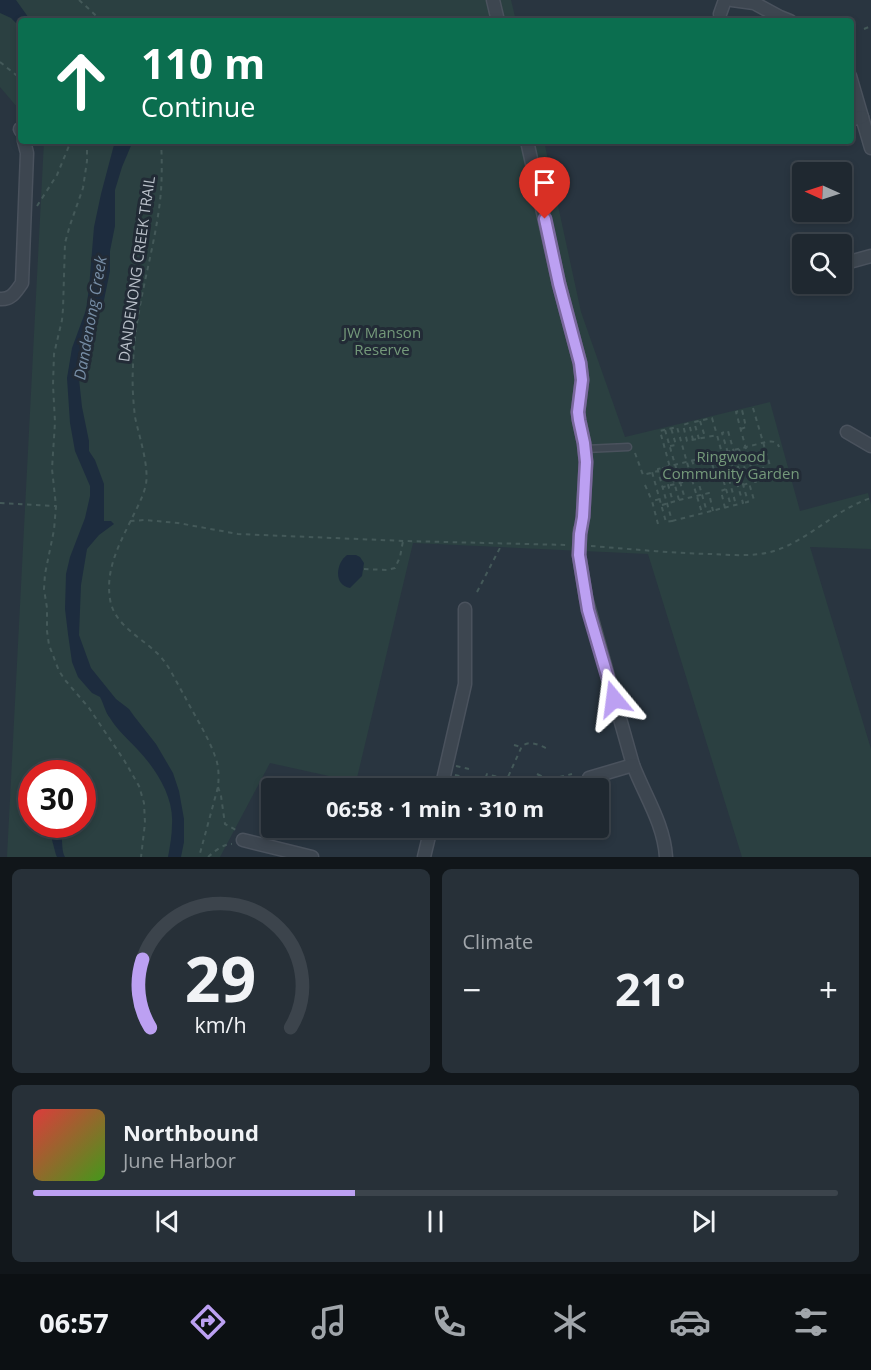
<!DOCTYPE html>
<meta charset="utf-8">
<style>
:root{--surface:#1f2830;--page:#273038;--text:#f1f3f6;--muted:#a1a6ab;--line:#3c444c;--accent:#bca0f2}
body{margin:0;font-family:"Open Sans",sans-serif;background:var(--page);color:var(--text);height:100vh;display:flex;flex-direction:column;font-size:22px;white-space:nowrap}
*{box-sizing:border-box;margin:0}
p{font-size:20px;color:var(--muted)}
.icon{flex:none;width:33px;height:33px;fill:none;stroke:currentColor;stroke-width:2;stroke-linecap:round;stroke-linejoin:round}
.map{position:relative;height:857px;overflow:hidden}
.panel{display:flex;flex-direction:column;gap:12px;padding:12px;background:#11161a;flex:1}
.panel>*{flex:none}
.guide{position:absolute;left:18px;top:18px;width:836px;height:126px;border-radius:6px;box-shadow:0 3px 9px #0003,0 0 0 2px var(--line);background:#0b6e4f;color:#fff;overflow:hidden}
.needle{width:39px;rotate:273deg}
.controls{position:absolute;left:792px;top:162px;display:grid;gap:12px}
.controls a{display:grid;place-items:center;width:60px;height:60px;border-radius:6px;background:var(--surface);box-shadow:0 3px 9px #0003,0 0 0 2px var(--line);font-size:30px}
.speed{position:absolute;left:18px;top:760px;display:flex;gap:12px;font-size:30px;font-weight:700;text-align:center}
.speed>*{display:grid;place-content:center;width:78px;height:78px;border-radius:50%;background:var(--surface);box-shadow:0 3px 9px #0003,0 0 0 2px var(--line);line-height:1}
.speed .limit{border:9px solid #d22;background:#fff;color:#111}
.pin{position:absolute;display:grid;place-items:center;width:51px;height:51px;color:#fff;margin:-62px -26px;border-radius:50% 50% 50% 0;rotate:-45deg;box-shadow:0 0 6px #0007}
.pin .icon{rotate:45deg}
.me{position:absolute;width:66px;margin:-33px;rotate:344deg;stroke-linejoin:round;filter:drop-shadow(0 0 4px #0008)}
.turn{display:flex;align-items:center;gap:21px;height:126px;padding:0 24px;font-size:27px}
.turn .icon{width:78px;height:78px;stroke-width:2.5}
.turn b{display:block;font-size:42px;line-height:51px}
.big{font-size:45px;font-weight:700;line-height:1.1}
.panel .card{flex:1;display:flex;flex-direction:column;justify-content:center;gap:9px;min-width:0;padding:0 21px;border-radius:9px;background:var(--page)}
.panel .dial{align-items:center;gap:0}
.dial svg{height:156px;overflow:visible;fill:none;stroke:var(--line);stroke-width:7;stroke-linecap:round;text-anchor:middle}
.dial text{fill:var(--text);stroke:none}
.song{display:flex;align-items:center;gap:18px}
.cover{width:72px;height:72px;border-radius:9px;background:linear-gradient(135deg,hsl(0 70% 55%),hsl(100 70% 35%))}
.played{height:6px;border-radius:3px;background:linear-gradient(90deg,var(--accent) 40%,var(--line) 40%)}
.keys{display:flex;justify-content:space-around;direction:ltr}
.heat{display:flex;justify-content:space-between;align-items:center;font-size:33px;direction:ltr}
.panel .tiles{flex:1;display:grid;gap:12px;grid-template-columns:1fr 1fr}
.card:last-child{grid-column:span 2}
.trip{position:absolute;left:261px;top:778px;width:348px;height:60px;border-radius:6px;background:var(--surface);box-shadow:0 3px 9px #0003,0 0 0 2px var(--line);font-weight:700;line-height:60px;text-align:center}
.tabs{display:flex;height:96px;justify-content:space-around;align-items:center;background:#0c1013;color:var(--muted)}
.tabs .icon{width:42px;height:42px}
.tabs .active{color:var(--accent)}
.tabs b{font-size:27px;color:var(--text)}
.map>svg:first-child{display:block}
.green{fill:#2b4041;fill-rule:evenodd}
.water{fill:#1d2c3e}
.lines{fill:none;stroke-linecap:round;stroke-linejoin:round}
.lane-casing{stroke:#4a525d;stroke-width:9}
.street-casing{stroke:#4a525d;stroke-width:15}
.path{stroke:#445959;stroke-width:2;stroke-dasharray:4.5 4.5;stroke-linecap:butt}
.lane{stroke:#3d4650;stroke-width:6}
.street{stroke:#3d4650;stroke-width:12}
.route-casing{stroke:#7a689d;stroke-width:15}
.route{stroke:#bca0f2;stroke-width:10}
.labels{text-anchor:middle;stroke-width:6;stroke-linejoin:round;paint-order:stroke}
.street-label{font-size:15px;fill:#bac1ca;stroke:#222b36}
.park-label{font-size:15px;fill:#74997a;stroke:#222b36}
.water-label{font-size:16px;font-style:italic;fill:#778ea6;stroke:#222b36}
</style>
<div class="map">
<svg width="871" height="857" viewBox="0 0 871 857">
<rect width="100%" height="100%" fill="#293540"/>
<g class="green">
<polygon points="0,0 511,0 516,21 21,21 21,108 17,107 0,87"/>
<path d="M44 141H544L581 312 625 437 770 402 800 511 868 493 871 505V549L810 547 871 749V857H742L648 554 413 543 356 782 270 763 220 857H7ZM32 774H82V825H32Z"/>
</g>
<g class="water">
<polygon points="0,0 16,0 31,21 21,21 21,28 11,18 0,13"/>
<path d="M115 141H133L122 167 115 190V226L110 251V271L104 300 102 308 95 320 91 328 86 361 82 367 79 379 82 407 89 441V451L95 460 104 484V521H111L114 524 99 535 87 549 81 585 79 635 91 668 116 699 129 709 134 716 156 744 173 773 179 791 184 819V842L181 857H168C170 846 172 835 172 824 174 797 156 769 138 750 128 739 118 731 110 718 105 712 104 704 100 697L92 693 78 677 72 662 68 634 65 609 66 574 70 557 85 518 90 496V486L75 451 70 423 67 378 72 348 86 310 89 288 94 227 101 194Z"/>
<path d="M347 555H356L360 557 364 563 362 576 350 588C333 585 336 563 347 555Z"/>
<path d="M52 825H57C65 838 60 848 65 857H57L56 855 52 840Z"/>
</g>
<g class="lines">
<g class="lane-casing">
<polyline id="lane" points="585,449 628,447"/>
</g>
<g class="street-casing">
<g id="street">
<polyline points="493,0 498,21"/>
<polyline points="732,0 754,3 780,17 790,21"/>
<polyline points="720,14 725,0"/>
<polyline points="850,76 871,148"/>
<polyline points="850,120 862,117"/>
<polyline points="20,129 21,131"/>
<polyline points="527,141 559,284 580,363 582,380 578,412 579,420 584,443 586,462 583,517"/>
<polyline points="842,264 871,256"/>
<polyline points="801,276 802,275"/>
<path d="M0 299C12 300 16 291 22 283L27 153 24 141"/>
<polyline points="847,432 871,446"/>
<path d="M580 530 579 555 586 598 633 765C645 796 664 824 666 857"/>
<polyline points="589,778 633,765"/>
<polyline points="441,789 465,684 465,609"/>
<polyline points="243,840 312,857"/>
<polyline points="424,857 431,828"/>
</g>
</g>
<g class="path">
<polyline points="79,0 102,21"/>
<polyline points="864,29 871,26"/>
<polyline points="0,62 21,79"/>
<polyline points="87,141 87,161 83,188 70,225 65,243 63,309 62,320 54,354 53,385 55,422 52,469 56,506 54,530 45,574 44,589 47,608 47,631 49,645 59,671 65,680 89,708 124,760 139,786 144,803 145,823 141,857"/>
<path d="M161 141C162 158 162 175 161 191 156 250 134 307 133 367 132 383 133 400 135 417 139 436 149 465 146 484 144 494 139 504 134 514 121 541 105 568 110 599 114 626 143 638 160 656 170 667 176 682 184 695 194 715 207 734 215 756 219 766 219 777 218 787L199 857"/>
<polyline points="37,206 57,175 71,141"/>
<polyline points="753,408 773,476"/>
<polyline points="700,421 705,437"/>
<polyline points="741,429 746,427 742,410 736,412 755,482 761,480 756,464 762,463 766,478"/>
<polyline points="665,430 685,499"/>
<polyline points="699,439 694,422 712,418 717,435"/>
<path d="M693 440 689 423 683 425 687 441C697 439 707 437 717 435L736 505"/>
<polyline points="670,446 676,445 671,428"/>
<polyline points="739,449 749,483"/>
<polyline points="635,453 643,475 658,471 672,521 666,522 652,472"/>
<polyline points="710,456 715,474 721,473 716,454"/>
<polyline points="692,460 707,512"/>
<polyline points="663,467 673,502"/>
<path d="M658 471V469L766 442C772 441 777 441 779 447"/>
<polyline points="692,480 702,513"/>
<polyline points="645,485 652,501"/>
<polyline points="743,485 749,483 754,500"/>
<polyline points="726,489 731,506"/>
<polyline points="679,500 709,493 713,511"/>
<polyline points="0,503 56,506"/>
<polyline points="662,505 679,500 660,431 677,427 692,480 663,487"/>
<polyline points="725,508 721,491 726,489 721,473 727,471"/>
<polyline points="130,521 145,520 178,523 238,534 405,541 567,545"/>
<polyline points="672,521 743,503 722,433 728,431 748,502 743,503"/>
<polyline points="658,524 652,501 660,499"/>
<path d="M591 546C631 549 670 553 710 554 731 555 754 557 774 551 809 540 836 509 871 498"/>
<polyline points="364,569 387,570 395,568 400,557 403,541"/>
<polyline points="477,592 502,544"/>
<polyline points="514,745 521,747"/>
<polyline points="456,766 469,769"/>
<polyline points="537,774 541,776 542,789"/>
<polyline points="455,775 467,778"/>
<polyline points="542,781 572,774"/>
<polyline points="542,786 571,779"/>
<polyline points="560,786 572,783"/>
<polyline points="218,787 221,796 225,824 236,830"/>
<path d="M503 789V786L484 782 487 774 505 779 508 777 522 746C531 740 539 745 548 749"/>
<path d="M208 857C215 851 223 844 232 844"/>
</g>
<use href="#lane" class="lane"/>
<use href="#street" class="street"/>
</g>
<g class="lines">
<g class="route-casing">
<polyline id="route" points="545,219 559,284 580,363 582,380 578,412 579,420 584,443 586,462 583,517 580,534 579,555 588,610 614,699"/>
</g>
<use href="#route" class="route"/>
</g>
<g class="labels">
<g class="street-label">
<text transform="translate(137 269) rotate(-82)" y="5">DANDENONG CREEK TRAIL</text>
</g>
<g class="park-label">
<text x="382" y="338">JW Manson<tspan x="382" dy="17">Reserve</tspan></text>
<text x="731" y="462">Ringwood<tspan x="731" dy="17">Community Garden</tspan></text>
</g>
<g class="water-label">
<text transform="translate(90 318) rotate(-80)" y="6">Dandenong Creek</text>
</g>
</g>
</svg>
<div class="controls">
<a><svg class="needle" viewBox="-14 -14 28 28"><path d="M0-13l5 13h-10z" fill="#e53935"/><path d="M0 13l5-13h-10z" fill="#a1a6ab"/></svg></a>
<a><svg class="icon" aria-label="search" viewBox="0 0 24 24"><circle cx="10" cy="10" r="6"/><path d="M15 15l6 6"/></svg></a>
</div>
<div class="speed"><div class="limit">30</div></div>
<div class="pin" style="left:545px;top:219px;background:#d93025"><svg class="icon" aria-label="arrive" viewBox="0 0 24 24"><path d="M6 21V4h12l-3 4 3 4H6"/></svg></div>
<svg class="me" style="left:614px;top:699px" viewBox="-20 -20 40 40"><path d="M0-17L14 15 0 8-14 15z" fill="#bca0f2" stroke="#fff" stroke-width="4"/></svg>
<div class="trip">06:58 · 1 min · 310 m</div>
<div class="guide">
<div class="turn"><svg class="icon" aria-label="ahead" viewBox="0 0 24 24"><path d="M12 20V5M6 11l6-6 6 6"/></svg><div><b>110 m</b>Continue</div></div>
</div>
</div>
<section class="panel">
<div class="tiles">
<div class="card dial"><svg viewBox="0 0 100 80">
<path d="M14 69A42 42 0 1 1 86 69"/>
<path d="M14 69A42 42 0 0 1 10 34" stroke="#bca0f2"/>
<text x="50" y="56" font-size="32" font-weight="700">29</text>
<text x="50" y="72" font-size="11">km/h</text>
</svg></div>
<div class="card"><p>Climate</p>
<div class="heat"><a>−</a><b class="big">21°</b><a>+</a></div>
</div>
<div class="card">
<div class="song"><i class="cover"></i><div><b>Northbound</b><p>June Harbor</p></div></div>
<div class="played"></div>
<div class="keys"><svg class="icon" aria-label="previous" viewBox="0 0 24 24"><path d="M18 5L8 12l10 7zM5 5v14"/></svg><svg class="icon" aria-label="pause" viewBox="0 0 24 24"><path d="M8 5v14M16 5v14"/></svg><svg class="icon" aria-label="next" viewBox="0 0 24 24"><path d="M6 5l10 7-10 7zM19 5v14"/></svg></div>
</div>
</div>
</section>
<nav class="tabs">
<b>06:57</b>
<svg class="icon active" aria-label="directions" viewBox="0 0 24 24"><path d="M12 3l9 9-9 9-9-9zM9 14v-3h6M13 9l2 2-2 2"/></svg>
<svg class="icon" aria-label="music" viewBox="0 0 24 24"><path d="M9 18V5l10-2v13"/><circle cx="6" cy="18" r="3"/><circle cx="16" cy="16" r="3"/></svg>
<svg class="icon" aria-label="phone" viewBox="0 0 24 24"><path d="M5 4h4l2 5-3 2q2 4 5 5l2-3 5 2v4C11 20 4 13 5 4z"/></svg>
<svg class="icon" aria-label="climate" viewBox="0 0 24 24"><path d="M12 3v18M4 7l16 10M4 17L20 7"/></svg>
<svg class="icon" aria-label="car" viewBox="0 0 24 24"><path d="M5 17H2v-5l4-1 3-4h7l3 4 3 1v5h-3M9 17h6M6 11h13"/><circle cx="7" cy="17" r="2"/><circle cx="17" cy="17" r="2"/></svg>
<svg class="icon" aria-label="filters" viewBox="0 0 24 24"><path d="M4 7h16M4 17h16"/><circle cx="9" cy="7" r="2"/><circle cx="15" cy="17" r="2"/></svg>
</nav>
